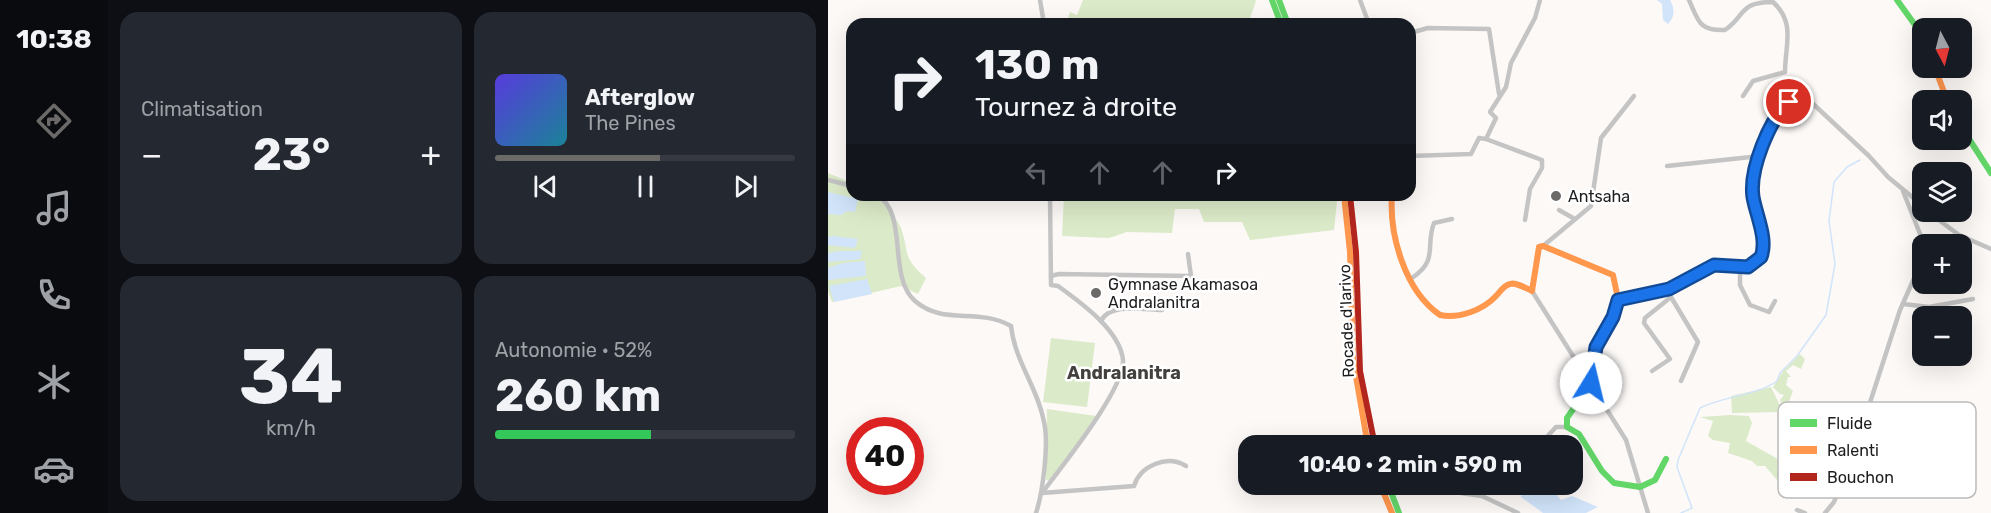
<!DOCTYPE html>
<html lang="fr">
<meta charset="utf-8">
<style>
:root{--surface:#171b24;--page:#242831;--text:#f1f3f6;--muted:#9ea1a6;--line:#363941;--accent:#6c6969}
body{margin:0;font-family:Rubik,sans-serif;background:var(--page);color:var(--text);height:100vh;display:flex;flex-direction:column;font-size:22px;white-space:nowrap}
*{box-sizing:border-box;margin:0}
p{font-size:20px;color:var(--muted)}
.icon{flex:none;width:33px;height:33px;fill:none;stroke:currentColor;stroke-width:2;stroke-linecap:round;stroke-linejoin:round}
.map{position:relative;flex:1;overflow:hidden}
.sheet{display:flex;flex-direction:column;gap:12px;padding:12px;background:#0d0f14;width:720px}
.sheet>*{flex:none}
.guide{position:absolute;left:18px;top:18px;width:570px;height:183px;border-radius:18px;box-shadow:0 6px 24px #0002;background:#171b24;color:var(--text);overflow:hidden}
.needle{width:39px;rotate:173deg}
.controls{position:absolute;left:1084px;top:18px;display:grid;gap:12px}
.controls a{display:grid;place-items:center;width:60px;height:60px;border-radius:12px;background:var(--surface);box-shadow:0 6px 24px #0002;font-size:30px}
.speed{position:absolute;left:18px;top:417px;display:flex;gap:12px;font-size:30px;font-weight:700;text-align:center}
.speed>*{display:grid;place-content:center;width:78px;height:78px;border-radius:50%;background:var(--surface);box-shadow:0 6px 24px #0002;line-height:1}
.speed .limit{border:9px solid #d22;background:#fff;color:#111}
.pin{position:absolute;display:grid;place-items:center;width:51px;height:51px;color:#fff;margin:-26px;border:3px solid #fff;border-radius:50%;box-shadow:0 2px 6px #0007}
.me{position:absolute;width:66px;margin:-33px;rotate:9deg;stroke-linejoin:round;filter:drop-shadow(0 0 4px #0008)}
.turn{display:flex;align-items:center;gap:21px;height:126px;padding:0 30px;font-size:27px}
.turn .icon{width:78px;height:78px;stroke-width:2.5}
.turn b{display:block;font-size:42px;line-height:51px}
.lanes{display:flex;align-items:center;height:57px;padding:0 30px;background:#0003;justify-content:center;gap:30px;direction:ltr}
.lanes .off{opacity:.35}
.big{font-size:45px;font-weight:700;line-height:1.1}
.sheet .tile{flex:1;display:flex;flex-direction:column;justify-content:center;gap:9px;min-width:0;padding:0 21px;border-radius:18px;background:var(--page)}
.sheet .dial{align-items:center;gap:0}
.dial b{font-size:78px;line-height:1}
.song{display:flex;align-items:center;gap:18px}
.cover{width:72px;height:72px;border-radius:9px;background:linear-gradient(135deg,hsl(250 70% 55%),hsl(190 70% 35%))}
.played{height:6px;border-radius:3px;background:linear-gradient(90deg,var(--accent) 55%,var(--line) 55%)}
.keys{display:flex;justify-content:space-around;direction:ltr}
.heat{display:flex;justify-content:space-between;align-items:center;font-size:33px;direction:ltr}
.charge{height:9px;border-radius:4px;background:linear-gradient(90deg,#34c759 52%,var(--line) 0)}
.sheet .tiles{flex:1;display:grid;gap:12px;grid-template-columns:repeat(2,1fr)}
.trip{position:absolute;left:410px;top:435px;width:345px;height:60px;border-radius:18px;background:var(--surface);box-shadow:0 6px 24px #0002;font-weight:700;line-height:60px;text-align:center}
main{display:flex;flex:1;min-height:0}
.tab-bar{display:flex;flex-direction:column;width:108px;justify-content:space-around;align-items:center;background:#090b0e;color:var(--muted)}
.tab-bar .icon{width:42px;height:42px}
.tab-bar .current{color:var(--accent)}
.tab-bar b{font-size:27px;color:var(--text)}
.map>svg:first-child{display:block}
.green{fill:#dbeac8}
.water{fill:#d1e4fa}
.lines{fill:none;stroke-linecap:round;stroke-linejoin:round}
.stream{stroke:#d1e4fa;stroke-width:1.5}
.street{stroke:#c5c4c4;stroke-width:4.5}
.fast{stroke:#63d668;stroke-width:6}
.slow{stroke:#ff974d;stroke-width:6}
.jam{stroke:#b3261e;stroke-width:6}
.route-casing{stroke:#114b97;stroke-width:15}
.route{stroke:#1a73e8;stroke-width:10}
.poi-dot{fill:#6c6969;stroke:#fff;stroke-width:2}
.labels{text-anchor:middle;stroke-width:5;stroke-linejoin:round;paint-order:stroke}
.poi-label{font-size:16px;fill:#1e1c1c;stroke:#fff;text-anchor:start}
.street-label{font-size:16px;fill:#1e1c1c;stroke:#fff}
.neighbourhood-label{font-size:18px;font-weight:bold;fill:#43403e;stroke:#fff}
.key{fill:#fff;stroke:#bcbbbb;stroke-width:1.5}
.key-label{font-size:16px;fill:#1e1c1c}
</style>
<main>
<nav class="tab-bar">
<b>10:38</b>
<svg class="icon current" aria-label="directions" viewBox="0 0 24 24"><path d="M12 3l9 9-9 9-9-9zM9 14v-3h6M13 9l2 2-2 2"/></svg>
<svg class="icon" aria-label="music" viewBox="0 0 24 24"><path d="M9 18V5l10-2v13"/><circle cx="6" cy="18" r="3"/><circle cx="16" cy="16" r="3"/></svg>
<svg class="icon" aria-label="phone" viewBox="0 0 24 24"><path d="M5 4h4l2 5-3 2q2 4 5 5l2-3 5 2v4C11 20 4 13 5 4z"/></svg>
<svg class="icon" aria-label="climate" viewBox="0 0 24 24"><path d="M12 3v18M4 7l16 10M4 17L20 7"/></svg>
<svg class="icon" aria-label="car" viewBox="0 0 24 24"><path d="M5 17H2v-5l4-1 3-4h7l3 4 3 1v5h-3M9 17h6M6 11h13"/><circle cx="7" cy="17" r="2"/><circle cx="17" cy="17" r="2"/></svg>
</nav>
<section class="sheet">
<div class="tiles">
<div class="tile"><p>Climatisation</p>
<div class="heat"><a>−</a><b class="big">23°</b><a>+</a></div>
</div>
<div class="tile">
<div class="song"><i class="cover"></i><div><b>Afterglow</b><p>The Pines</p></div></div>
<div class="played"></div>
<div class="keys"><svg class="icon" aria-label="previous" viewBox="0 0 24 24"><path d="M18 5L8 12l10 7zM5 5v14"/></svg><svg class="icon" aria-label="pause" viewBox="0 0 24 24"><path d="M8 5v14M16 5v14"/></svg><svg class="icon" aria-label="next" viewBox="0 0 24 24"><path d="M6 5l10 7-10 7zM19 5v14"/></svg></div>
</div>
<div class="tile dial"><b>34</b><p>km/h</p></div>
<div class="tile"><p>Autonomie · 52%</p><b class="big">260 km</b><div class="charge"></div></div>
</div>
</section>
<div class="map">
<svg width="1163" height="513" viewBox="0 0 1163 513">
<rect width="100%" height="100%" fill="#fcf9f7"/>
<g class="green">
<polygon points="255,0 427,0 428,1 420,24 238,24 242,12 249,15"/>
<path d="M0 173 24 183V195H56C60 216 67 214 73 228 82 254 73 256 98 278L90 294 73 286 4 302 0 291Z"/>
<polygon points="236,195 495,195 509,201 506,230 422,240 414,222 376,222 371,209 347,209 344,233 299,232 281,238 234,236"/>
<polygon points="223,338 267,343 259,407 215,402"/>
<polygon points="972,354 977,359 973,369 965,365 958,371 963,377 960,377 958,385 965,391 957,412 952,400 956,395 952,394 945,387 955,371"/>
<polygon points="943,387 955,412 904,413 903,396"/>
<polygon points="219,409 268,416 222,481 218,480"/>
<polygon points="903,415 921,416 924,423 918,441 955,462 956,480 950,481 937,466 929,466 924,461 900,453 902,443 885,440 880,436 885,421 872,417"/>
</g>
<g class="water">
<path d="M829 0H842C847 9 847 17 840 24L835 20 834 4Z"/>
<polygon points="0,192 30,199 27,212 19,211 13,215 0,214"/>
<polygon points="5,236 30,239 27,248 0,245 0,237"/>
<polygon points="12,251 34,251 32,259 0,262 0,253"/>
<polygon points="37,261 38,276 0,280 0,268 15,263"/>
<polygon points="39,279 44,294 6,302 1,286"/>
<polygon points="707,485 722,487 733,500 744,496 770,507 758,513 715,513 693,497 694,493 707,489"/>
</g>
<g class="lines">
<path class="stream" d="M853 513 864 508 849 467 850 460 872 408C896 396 930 395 949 381L952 373 969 356 998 315 1007 264 1001 221 1006 182 1019 167 1032 160"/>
<g class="street">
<polyline points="212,0 216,24"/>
<polyline points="532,0 541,24"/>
<path d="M861 0C871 22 871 31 897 30 918 16 910 2 945 2 968 23 957 45 957 72L925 81 915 96"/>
<polyline points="582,33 600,28 661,29 671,94"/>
<polyline points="658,139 714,160 714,168 702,189 697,220"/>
<polyline points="582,156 643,154 651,138 658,139 668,118 662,112 678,87 683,63 707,18 712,0"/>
<polyline points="839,166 932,156"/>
<polyline points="0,180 24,186"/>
<polyline points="1075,191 1096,244"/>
<path d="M49 195C81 213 59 277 87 301 116 326 149 307 183 326 187 362 210 388 216 422 221 443 215 492 208 513"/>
<polyline points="731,210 745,218"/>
<polyline points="1100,212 1131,235 1163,249"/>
<polyline points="715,246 763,206 773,138 806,96"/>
<polyline points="912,267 912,285 922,305 941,312 947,301"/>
<polyline points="223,276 231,274 363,276 360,254"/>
<path d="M584 278C611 260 597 246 606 223L624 219"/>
<polyline points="704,291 798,440 820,513"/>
<polyline points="843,297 870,342 853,381"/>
<path d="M790 299C809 296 830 294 848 286 861 281 874 267 888 265 902 262 920 274 931 260 943 246 925 207 925 189 924 162 941 119 961 102H983L1041 156 1060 177 1095 206"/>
<polyline points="1075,304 1101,307 1145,299"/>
<path d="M273 321C282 302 317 310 334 310"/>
<polyline points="824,371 842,359 816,323 817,318 843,297 841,289"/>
<polyline points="704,446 716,440 728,427 739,427"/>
<polyline points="604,484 619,491 654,496 690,513"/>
<path d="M214 493C233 467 297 389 295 360 292 330 252 302 230 286L223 285 222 195"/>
<path d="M214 493 306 486C312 466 339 454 358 466"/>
<polyline points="969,510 977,513"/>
<polyline points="997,513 1006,502 1026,452 1072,310 1095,258"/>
</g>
<g class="fast">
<polyline points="444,0 453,24"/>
<polyline points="451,0 460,24"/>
<polyline points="1069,0 1095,36"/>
<polyline points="1134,128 1163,173"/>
<polyline points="782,323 768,347 763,383 739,418 739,427 751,434 774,471 786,483 812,487 827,480 838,459"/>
<polyline points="560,484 571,513"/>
</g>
<g class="slow">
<polyline points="1107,68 1119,100"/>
<polyline points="516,195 522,252 525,359 540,446"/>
<path d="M564 195C561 235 577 291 612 315 631 319 655 310 668 296 672 292 676 285 682 284 688 282 698 288 704 291L711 247 715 246 785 275 790 299 782 323"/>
<polyline points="552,484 564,513"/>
</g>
<polyline class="jam" points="522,195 528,252 532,371 547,446"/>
</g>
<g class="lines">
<g class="route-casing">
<path id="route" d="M763 383 768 347 785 317 790 300 841 289 886 265 920 267 933 257C940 239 928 215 925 197 921 170 941 120 961 102"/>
</g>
<use href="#route" class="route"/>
</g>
<g class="poi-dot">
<circle cx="728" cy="196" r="6"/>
<circle cx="268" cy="293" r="6"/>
</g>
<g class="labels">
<g class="poi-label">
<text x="740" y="202">Antsaha</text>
<text x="280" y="290">Gymnase Akamasoa<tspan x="280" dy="18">Andralanitra</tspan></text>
</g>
<g class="street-label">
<text transform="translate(518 321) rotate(-92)" y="6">Rocade d'Iarivo</text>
</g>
<g class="neighbourhood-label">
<text x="296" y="379">Andralanitra</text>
</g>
</g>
<rect x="950" y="402" width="198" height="96" rx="9" class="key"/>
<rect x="962" y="419" width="27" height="8" fill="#63d668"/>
<rect x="962" y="446" width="27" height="8" fill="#ff974d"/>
<rect x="962" y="473" width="27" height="8" fill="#b3261e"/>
<g class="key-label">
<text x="999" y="429">Fluide</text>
<text x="999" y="456">Ralenti</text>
<text x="999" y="483">Bouchon</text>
</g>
</svg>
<div class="controls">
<a><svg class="needle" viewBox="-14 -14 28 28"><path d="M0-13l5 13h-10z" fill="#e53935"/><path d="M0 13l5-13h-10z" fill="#9ea1a6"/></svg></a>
<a><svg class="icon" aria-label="sound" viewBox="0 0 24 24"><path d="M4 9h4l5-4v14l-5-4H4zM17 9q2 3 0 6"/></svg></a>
<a><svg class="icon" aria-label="layers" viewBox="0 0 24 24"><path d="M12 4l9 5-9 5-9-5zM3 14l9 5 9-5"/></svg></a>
<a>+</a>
<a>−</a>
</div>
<div class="speed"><div class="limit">40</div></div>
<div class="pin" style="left:961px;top:102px;background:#d93025"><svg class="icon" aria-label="arrive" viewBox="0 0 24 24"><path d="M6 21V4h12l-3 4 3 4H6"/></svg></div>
<svg class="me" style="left:763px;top:383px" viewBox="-20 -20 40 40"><circle r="19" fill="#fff"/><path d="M0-13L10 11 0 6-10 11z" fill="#1a73e8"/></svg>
<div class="trip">10:40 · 2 min · 590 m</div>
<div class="guide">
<div class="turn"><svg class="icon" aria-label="right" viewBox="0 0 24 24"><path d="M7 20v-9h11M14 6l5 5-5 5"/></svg><div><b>130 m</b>Tournez à droite</div></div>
<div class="lanes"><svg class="icon off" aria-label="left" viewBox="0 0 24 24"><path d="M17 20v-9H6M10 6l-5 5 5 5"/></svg><svg class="icon off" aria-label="ahead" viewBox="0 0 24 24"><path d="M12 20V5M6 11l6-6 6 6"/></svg><svg class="icon off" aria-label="ahead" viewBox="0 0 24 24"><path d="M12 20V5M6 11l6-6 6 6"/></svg><svg class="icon" aria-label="right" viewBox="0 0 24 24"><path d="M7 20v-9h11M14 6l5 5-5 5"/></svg></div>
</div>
</div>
</main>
